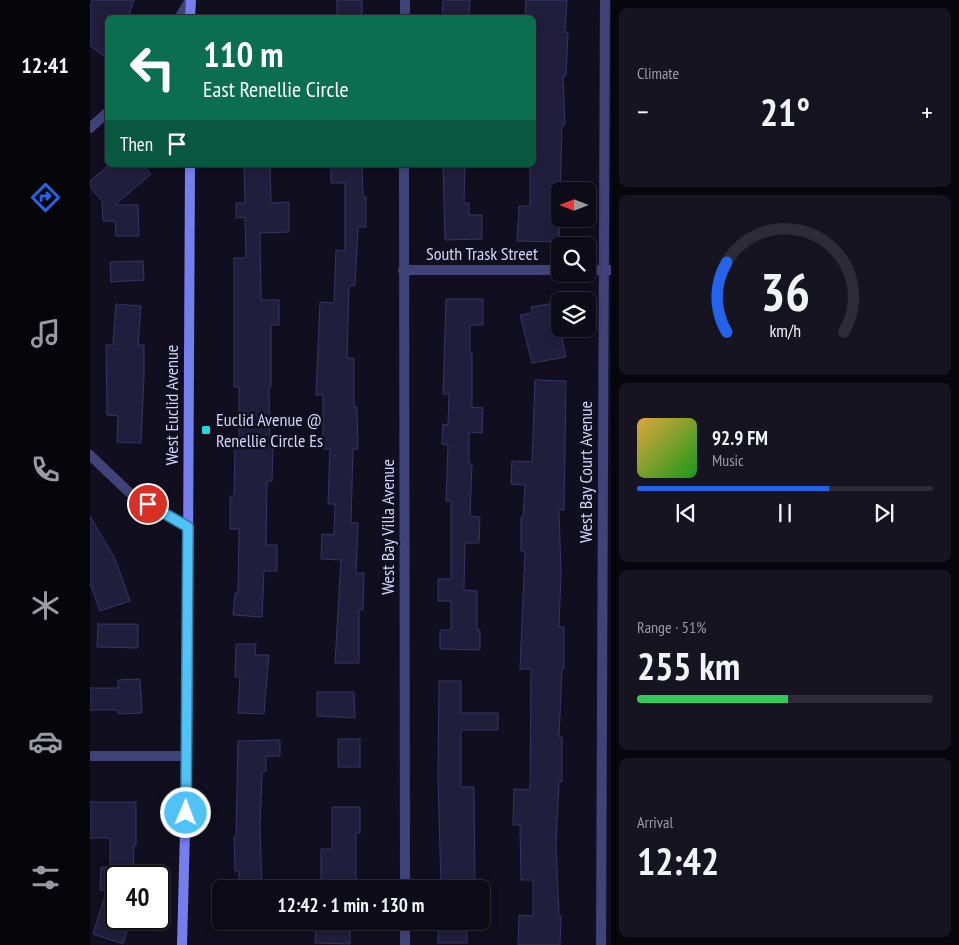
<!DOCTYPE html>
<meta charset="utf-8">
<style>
:root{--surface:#0d0b17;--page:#161420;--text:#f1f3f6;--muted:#9a9ba1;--line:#2d2b36;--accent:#2563eb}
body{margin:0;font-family:"PT Sans Narrow",sans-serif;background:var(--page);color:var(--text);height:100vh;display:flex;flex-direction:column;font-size:19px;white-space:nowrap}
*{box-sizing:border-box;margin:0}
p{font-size:16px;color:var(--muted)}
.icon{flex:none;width:28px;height:28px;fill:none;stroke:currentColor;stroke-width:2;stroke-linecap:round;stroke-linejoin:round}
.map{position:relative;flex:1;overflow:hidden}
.sheet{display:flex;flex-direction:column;gap:8px;padding:8px;background:#07060d;width:348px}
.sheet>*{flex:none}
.guide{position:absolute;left:15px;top:15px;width:431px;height:152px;border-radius:8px;box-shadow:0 2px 8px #0003,0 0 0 1px var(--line);background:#0b6e4f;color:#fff;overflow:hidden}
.needle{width:32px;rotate:270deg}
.buttons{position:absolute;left:461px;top:182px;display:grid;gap:10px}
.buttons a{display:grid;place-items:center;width:45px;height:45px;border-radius:8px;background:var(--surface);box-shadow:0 2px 8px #0003,0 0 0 1px var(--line);font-size:25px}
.speed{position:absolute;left:15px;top:865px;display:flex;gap:10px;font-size:25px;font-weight:700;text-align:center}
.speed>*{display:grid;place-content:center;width:65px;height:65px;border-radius:50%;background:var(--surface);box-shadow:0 2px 8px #0003,0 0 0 1px var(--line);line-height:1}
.speed .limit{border:2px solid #111;border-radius:8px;background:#fff;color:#111}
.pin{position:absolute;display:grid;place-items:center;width:42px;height:42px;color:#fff;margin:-21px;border:2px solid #fff;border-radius:50%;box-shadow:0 1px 5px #0007}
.me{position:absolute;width:55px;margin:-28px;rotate:1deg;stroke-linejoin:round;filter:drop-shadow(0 0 4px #0008)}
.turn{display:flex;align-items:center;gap:18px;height:105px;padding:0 15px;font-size:22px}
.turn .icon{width:65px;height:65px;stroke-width:2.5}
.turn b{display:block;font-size:35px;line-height:42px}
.then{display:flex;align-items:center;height:48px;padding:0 15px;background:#0003;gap:10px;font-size:19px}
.big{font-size:38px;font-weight:700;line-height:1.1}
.sheet .card{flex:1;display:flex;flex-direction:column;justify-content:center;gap:8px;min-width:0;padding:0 18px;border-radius:8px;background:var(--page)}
.sheet .dial{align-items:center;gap:0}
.dial svg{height:130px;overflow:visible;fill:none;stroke:var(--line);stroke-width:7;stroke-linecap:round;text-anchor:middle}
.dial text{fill:var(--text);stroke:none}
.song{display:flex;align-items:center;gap:15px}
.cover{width:60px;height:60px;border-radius:8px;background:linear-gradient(135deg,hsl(40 70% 55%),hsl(120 70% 35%))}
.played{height:5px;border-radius:2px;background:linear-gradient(90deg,var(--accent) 65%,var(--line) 65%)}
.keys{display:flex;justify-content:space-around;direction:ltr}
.heat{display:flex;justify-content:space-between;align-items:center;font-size:28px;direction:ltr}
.charge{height:8px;border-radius:4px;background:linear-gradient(90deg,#34c759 51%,var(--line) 0)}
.trip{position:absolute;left:122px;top:880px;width:278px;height:50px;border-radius:8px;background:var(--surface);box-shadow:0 2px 8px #0003,0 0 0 1px var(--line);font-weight:700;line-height:50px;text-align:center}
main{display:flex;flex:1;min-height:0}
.dock{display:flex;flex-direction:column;width:90px;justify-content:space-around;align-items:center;background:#050409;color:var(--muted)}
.dock .icon{width:35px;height:35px}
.dock .selected{color:var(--accent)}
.dock b{font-size:22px;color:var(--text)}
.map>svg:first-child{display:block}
.building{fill:#211e3d;stroke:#383366}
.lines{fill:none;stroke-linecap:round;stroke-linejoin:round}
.street{stroke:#404378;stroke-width:10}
.secondary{stroke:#767eed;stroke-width:10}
.route-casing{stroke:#337fa1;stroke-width:12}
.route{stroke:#4fc3f7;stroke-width:9}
.poi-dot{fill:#1dd9db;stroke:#110f1f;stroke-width:2}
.labels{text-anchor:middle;stroke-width:5;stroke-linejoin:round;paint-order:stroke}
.street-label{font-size:18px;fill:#d4d3f9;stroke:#110f1f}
.poi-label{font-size:18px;fill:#d4d3f9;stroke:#110f1f;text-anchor:start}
</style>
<main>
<nav class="dock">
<b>12:41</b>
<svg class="icon selected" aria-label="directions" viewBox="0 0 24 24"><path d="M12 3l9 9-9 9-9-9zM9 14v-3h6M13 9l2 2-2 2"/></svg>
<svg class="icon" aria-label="music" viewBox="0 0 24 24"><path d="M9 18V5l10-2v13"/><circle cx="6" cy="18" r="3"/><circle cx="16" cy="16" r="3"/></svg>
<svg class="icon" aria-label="phone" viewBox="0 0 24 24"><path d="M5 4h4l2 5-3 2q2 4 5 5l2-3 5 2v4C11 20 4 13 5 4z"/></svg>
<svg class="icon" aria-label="climate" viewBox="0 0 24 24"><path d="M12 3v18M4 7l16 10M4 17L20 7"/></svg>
<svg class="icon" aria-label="car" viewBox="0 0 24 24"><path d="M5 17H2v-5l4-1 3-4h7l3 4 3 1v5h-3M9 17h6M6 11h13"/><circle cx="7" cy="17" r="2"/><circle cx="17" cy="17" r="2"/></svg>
<svg class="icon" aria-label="filters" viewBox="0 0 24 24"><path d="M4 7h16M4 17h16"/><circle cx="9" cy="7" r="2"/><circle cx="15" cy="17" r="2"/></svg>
</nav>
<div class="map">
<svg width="522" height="945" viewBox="0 0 522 945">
<rect width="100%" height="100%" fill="#110f1f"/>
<g class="building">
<polygon points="2,0 44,0 38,18 18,18 18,59 0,46 0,6"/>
<polygon points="247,0 272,0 272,16 247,15"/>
<polygon points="353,0 380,0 379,18 352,18"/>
<polygon points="436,0 477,0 475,32 478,32 476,76 473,76 475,125 472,125 469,242 427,241 429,206 440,206 440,165 444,165 446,20 435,18"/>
<polygon points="19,165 53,165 61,174 25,205 48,205 49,236 26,236 25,221 13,221 12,201 0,187 0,181"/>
<polygon points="154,165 180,165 181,203 199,202 199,232 170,233 171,300 189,300 189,325 181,325 181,387 179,387 180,446 183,446 182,481 177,481 176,545 187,545 187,571 174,571 172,617 143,615 145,593 148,593 149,529 140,529 140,496 144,496 145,445 149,446 149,387 144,387 144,258 156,258 155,217 146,218 146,203 155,203"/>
<polygon points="241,165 272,165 273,197 276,197 276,227 268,227 265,286 259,286 257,358 264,358 264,407 267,407 268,449 263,449 261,523 268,523 266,573 274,573 273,610 269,610 269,663 245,663 251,560 231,559 232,534 244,535 245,504 238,504 240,449 233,449 233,395 226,395 230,302 244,303 246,250 255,251 255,183 241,183"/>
<polygon points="353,165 375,165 374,203 379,203 379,215 392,215 392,239 355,240"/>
<polygon points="53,261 54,280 21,282 20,262"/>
<polygon points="356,299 393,299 393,325 380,325 380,353 382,353 382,407 393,408 392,433 379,432 379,464 382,464 380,516 390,517 389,543 375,543 374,590 387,591 387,630 390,630 390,650 350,649 350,630 361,630 361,601 348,601 348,579 361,579 361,501 356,501 358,445 352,444 353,424 358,425 359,394 353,394"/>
<polygon points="470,302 470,329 476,357 442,363 430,315 442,313 441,307"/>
<polygon points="26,304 51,306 48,345 54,345 54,375 51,443 27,442 28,416 17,415 16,345 23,345"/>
<polygon points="445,380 476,381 474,510 469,510 471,574 469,627 474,627 474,669 472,669 469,737 472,737 472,782 469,782 466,845 469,916 471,916 470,945 428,945 429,915 443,916 443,880 431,880 430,825 423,825 424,789 440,790 441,669 430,669 435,551 431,551 431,517 433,517 435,485 421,484 422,461 442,462"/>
<polygon points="0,516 25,559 40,601 10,611 0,583"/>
<polygon points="8,624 48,624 48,648 7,647"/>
<polygon points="146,644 166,644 165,655 179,655 174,714 148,713 150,677 145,677"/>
<polygon points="50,679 52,713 28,714 28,710 0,710 0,688 28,688 28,680"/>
<polygon points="349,681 371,681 371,713 408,713 408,730 371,730 371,787 384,787 385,886 351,886 348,778"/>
<polygon points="227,692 264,692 265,718 227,716"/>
<rect x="248" y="739" width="22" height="28"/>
<polygon points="190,740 190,756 176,756 176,771 172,772 170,828 172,889 149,889 149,871 145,871 144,837 146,837 148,741"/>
<polygon points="0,802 46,802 46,845 44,845 43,876 26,876 26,919 41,919 33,944 3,934 17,890 10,890 11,867 20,867 20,838 0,838"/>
<polygon points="242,807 270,807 270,833 266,833 266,889 231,889 231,849 242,849"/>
<polygon points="226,921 260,921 260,944 225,943"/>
<rect x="348" y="921" width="29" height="22"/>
</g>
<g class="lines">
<g class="street">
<polyline points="89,18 100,0"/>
<polyline points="315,18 315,0"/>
<polyline points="0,128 18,112"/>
<polyline points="314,165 315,889"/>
<polyline points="313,270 470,270"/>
<polyline points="498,270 522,270"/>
<polyline points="0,455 44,497 98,527"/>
<polyline points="0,756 97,756"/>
<polyline points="315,921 315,945"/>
<polyline points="511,945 515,0"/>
</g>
<g class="secondary">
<polyline points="100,18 101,0"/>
<polyline points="92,945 97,756 100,165"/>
</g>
</g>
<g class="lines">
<g class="route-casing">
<polyline id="route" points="58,504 98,527 96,813"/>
</g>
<use href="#route" class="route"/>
</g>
<rect class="poi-dot" x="111" y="425" width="10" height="10" rx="2.5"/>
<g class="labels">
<g class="street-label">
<text x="392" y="260">South Trask Street</text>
<text transform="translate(82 405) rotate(-90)" y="6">West Euclid Avenue</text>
<text transform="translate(496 472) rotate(-90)" y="6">West Bay Court Avenue</text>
<text transform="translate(298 527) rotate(-90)" y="6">West Bay Villa Avenue</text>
</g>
<g class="poi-label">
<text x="126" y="426">Euclid Avenue @<tspan x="126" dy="21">Renellie Circle Es</tspan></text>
</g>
</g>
</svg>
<div class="buttons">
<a><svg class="needle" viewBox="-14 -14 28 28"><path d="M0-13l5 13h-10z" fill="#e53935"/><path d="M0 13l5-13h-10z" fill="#9a9ba1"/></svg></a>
<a><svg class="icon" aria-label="search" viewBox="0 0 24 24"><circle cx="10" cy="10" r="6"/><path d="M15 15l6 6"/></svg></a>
<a><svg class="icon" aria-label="layers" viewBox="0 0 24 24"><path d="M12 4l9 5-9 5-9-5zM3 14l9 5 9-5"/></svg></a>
</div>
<div class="speed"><div class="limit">40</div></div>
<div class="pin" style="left:58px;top:504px;background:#d93025"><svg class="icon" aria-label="arrive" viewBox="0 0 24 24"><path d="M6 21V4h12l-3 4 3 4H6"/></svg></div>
<svg class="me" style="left:96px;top:813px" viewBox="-20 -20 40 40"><circle r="17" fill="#4fc3f7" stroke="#fff" stroke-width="3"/><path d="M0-11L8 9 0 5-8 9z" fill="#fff"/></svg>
<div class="trip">12:42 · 1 min · 130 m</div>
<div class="guide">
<div class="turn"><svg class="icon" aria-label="left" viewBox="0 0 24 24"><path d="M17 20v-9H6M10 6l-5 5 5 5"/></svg><div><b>110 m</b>East Renellie Circle</div></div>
<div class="then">Then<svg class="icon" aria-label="arrive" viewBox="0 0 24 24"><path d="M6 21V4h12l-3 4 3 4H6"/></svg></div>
</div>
</div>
<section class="sheet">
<div class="card"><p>Climate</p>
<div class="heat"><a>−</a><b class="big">21°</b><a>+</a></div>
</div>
<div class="card dial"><svg viewBox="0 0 100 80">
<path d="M14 69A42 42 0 1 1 86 69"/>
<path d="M14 69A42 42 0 0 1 14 26" stroke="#2563eb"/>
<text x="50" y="56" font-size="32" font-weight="700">36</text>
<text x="50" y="72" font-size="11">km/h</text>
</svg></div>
<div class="card">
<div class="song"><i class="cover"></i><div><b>92.9 FM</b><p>Music</p></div></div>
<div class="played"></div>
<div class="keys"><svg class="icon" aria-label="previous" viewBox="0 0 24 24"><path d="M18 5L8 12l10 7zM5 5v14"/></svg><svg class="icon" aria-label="pause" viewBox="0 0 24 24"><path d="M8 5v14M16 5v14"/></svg><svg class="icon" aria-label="next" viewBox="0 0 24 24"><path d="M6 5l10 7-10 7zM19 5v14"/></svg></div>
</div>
<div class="card"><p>Range · 51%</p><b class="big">255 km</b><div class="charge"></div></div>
<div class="card"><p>Arrival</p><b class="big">12:42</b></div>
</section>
</main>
